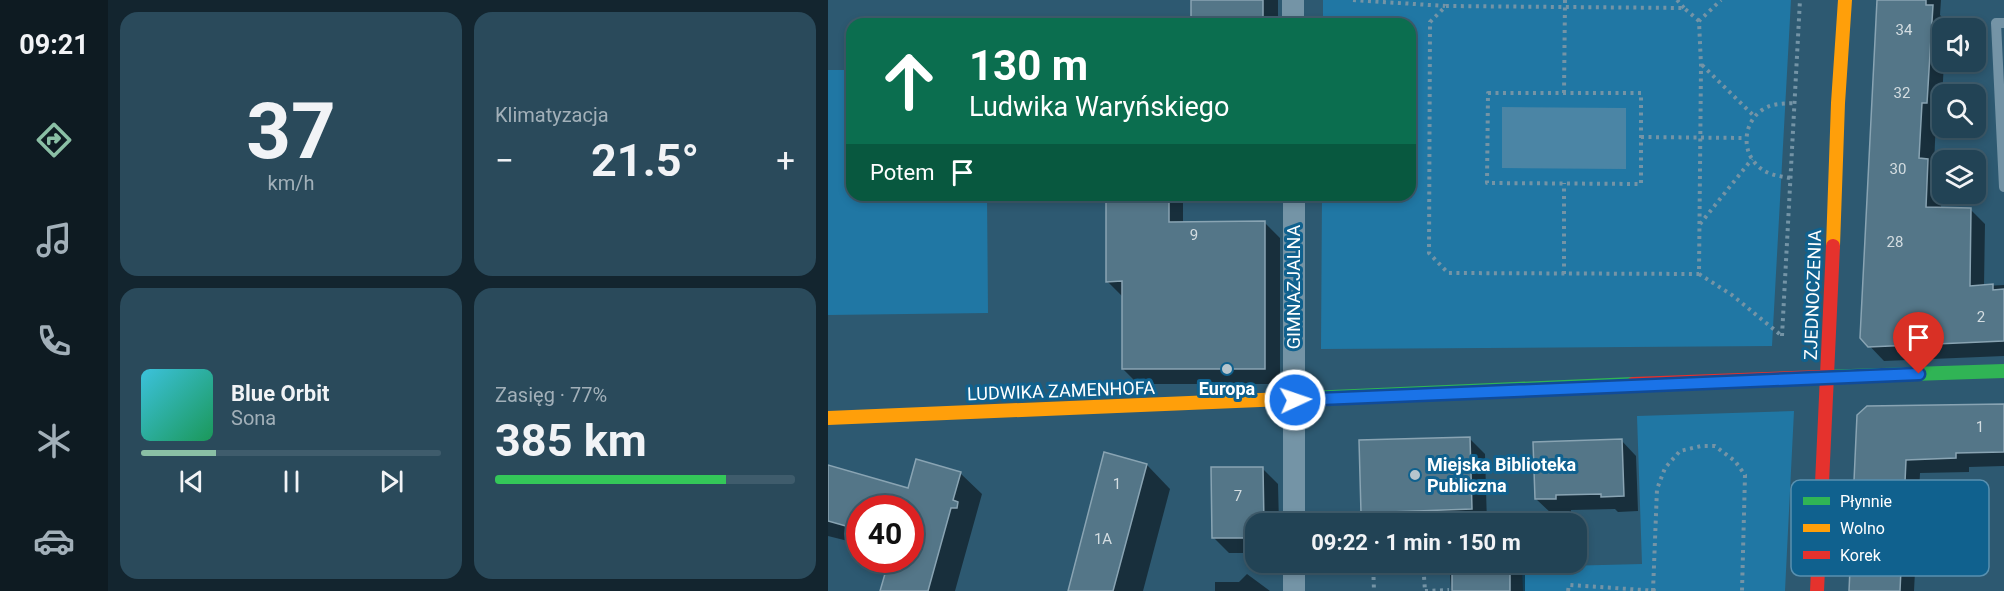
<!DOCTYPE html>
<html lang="pl">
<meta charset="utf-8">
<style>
:root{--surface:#224355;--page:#2a4a5b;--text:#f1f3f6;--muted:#a2b0b9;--line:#3f5c6c;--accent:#8abfa5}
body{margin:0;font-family:Roboto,sans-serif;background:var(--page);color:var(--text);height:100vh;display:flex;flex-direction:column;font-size:22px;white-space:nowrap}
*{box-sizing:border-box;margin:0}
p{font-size:20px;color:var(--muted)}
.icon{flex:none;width:33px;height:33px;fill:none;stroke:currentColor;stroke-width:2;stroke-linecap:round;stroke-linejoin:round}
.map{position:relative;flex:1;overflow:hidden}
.sheet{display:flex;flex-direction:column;gap:12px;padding:12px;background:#13252f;width:720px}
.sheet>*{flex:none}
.top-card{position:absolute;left:18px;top:18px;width:570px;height:183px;border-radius:18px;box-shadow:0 3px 9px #0003,0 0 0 2px var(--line);background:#0b6e4f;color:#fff;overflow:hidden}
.buttons{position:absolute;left:1104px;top:18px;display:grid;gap:12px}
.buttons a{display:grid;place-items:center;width:54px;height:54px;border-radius:12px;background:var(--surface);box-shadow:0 3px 9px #0003,0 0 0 2px var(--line);font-size:30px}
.speed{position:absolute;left:18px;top:495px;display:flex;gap:12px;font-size:30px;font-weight:700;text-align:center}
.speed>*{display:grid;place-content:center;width:78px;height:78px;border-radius:50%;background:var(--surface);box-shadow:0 3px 9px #0003,0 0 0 2px var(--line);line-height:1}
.speed .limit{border:9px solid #d22;background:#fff;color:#111}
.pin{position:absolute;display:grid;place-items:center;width:51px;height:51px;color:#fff;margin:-62px -26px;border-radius:50% 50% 50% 0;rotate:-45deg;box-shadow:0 0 6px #0007}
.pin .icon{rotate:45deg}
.me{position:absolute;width:66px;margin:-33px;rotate:87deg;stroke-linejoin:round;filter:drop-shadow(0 0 4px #0008)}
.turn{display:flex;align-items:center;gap:21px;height:126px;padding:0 24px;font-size:27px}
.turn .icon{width:78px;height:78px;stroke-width:2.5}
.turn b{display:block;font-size:42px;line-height:51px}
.then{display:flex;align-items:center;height:57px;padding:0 24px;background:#0003;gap:12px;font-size:22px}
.big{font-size:45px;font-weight:700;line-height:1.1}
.sheet .tile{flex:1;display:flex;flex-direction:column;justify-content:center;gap:9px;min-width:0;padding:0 21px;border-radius:18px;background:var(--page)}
.sheet .dial{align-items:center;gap:0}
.dial b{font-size:78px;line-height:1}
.song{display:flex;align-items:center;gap:18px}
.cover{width:72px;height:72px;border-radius:9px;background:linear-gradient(135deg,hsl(190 70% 55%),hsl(150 70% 35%))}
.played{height:6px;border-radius:3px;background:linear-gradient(90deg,var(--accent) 25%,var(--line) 25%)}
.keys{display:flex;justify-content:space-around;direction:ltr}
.heat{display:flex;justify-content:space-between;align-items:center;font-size:33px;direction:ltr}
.charge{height:9px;border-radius:4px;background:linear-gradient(90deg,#34c759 77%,var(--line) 0)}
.sheet .tiles{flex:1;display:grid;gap:12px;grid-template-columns:repeat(2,1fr)}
.trip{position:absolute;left:417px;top:513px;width:342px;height:60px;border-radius:18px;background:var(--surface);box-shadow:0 3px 9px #0003,0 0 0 2px var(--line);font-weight:700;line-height:60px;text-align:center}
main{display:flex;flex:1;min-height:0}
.tabs{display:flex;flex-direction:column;width:108px;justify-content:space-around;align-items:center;background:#0e1b22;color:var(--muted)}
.tabs .icon{width:42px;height:42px}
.tabs .on{color:var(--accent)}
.tabs b{font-size:27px;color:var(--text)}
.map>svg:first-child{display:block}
.green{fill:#2077a4}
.water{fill:#4b85a5}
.shadow{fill:#0007}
.building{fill:#547688;stroke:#89a4b3;stroke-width:1.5}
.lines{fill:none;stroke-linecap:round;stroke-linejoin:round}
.path{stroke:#7494a6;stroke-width:4;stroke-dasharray:3 4.5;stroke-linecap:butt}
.lane{stroke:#7494a6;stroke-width:10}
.street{stroke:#7494a6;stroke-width:22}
.fast{stroke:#30b455;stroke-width:14}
.slow{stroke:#ff9f0a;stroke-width:14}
.jam{stroke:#e5322d;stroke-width:14}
.route-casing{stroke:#114b97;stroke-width:15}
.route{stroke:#1a73e8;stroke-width:10}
.poi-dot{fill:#b6c5cd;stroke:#10618e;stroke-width:2}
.labels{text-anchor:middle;stroke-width:6;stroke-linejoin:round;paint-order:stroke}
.number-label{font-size:15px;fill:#d4dde1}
.street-label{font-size:18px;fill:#fff;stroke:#10618e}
.poi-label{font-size:18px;font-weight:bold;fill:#fff;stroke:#10618e}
.key{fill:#10618e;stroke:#5890b0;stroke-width:1.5}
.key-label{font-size:16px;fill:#fff}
</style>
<main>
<nav class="tabs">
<b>09:21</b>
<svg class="icon on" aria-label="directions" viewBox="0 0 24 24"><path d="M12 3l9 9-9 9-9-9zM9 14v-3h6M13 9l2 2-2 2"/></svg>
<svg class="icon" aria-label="music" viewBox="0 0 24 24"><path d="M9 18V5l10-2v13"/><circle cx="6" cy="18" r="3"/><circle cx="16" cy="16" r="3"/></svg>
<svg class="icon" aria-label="phone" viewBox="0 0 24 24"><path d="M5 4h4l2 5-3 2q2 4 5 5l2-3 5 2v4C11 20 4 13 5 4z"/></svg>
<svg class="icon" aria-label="climate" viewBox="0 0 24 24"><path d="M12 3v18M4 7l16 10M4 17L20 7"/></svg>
<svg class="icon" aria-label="car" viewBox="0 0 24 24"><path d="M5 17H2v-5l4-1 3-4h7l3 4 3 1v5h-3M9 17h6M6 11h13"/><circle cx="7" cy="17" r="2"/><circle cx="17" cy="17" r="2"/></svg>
</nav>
<section class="sheet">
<div class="tiles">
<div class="tile dial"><b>37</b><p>km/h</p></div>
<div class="tile"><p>Klimatyzacja</p>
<div class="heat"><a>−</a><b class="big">21.5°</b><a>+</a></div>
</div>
<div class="tile">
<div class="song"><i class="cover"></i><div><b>Blue Orbit</b><p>Sona</p></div></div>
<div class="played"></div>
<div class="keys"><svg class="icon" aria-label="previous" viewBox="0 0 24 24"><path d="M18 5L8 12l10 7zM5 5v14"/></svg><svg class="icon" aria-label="pause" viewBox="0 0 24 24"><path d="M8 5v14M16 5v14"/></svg><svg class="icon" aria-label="next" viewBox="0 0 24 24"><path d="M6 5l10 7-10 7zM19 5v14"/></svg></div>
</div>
<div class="tile"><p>Zasięg · 77%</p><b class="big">385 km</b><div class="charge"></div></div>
</div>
</section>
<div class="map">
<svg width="1176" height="591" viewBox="0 0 1176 591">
<rect width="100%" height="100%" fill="#2d5971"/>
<g class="green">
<polygon points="495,0 963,0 944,346 493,349 494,195 582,195 582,24 495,24"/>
<polygon points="0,70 24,70 24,195 159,195 160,313 0,315"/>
<polygon points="966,411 957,591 695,591 694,567 814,564 809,416"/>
</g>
<polygon class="water" points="674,107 798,108 798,169 674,168"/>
<g class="shadow">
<polygon points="365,0 450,0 450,24 296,24 296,20 365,20"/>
<polygon points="1051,0 1113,0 1112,15 1119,22 1118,28 1114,28 1114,62 1116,62 1113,117 1108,117 1106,167 1114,175 1113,209 1142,209 1157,224 1156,286 1176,285 1176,356 1056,361 1034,338"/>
<polygon points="280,195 355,195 355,223 437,223 452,238 452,384 310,384 295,369 294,296 279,281"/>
<polygon points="1176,404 1176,466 1141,467 1141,472 1092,473 1086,591 1023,591 1031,416"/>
<polygon points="641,438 657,454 659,524 546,524 535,512"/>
<polygon points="793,440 808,456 810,511 790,512 787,509 743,510 743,514 724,514 708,499"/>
<polygon points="319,465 342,489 315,591 241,591"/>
<polygon points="0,467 81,490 132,473 154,494 127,591 54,591 62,560 82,560 82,508 32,508 32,544 0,536"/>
<polygon points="435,469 450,484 451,524 428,524 428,553 401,553 385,537"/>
<polygon points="625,562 695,562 697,564 697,591 623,591 622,575 625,575"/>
<polygon points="703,562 733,562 733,566 708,567"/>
<polygon points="419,574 442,591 387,591 387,582 411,582"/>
</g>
<g class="building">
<rect x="363" y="0" width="72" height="24"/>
<polygon points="1049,0 1098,0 1098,5 1105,5 1099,103 1094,103 1091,158 1100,159 1098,207 1143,208 1142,286 1165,284 1165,290 1176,289 1176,341 1040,347 1032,338"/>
<polygon points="278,195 341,195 341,222 437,221 437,369 294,369 294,281 278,282"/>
<polygon points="1176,404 1176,452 1128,453 1128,458 1078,460 1072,591 1021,591 1029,415 1039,406"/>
<polygon points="642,437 644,509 533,513 531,440"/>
<polygon points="794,439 796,496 773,497 773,494 728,495 728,499 707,499 705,442"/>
<polygon points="276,452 319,464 285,591 240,591"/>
<polygon points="88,459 133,472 125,500 130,502 129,508 123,508 100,591 52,591 61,560 82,560 82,508 32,508 32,530 0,521 0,465 80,488"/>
<polygon points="383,467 435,467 436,524 428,524 428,538 384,538"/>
<rect x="624" y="562" width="58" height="29"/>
</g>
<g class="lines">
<g class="path">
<polyline points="525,0 617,6"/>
<polyline points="849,0 856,8"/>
<polyline points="871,21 856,8 618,6 602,22 601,253 620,273 871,274 873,65 871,21 893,0"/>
<polyline points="874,65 927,117"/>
<polygon points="660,93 813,93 813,184 659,183"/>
<polyline points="736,93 737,0"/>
<polyline points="813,137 918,138"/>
<path d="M962 178C951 176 940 175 931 167 913 152 915 123 934 110 944 103 955 104 966 103"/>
<polyline points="872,224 924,159"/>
<polyline points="736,274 736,183"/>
<polyline points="871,274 904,295 954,336"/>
<polyline points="954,336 972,0"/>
<polyline points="545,562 546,591"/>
<polyline points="595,562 597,591"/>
<polyline points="597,591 621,590"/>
<polyline points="740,591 741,585 830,591"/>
<polyline points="825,591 829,489 837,468 852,451 873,446 887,446 907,461 917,475 914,591"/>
</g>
<polyline class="lane" points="1176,23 1168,23 1176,187"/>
<g class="street">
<polyline points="465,0 465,24"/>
<polyline points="466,195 466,524"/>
<polyline points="466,591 466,562"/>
</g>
<g class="fast">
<polyline points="992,377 1176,371"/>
<polyline points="481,398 805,384"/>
</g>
<g class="slow">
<polyline points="1005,246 1010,103 1017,0"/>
<polyline points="0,418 481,398"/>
</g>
<g class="jam">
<polyline points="805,384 992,377"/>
<polyline points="989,591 1005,246"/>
</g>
</g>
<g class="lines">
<g class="route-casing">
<polyline id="route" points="467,400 1091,374"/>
</g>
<use href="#route" class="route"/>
</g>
<g class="poi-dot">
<circle cx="399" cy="369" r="6"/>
<circle cx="587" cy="475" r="6"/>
</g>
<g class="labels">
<g class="number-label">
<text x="1076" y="35">34</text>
<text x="1074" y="98">32</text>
<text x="1070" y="174">30</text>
<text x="366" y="240">9</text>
<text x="1067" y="247">28</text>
<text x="1153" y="322">2</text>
<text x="1152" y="432">1</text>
<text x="289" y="489">1</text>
<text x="410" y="501">7</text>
<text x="275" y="544">1A</text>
</g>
<g class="street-label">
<text transform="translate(466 287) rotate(-90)" y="6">GIMNAZJALNA</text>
<text transform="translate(985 295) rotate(-88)" y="6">ZJEDNOCZENIA</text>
<text transform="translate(233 391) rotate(-2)" y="6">LUDWIKA ZAMENHOFA</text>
</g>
<g class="poi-label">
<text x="399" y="395">Europa</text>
<text x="599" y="471" text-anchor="start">Miejska Biblioteka<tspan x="599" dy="21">Publiczna</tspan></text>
</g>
</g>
<rect x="963" y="480" width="198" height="96" rx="9" class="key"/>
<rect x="975" y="497" width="27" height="8" fill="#30b455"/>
<rect x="975" y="524" width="27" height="8" fill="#ff9f0a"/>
<rect x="975" y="551" width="27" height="8" fill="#e5322d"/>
<g class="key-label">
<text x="1012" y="507">Płynnie</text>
<text x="1012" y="534">Wolno</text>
<text x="1012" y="561">Korek</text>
</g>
</svg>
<div class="buttons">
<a><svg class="icon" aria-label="sound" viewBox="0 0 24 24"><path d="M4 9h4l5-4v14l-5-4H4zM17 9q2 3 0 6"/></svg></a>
<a><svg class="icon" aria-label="search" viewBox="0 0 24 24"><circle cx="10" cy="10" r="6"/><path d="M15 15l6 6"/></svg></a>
<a><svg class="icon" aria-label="layers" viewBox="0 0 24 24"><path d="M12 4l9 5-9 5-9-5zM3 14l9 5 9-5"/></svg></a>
</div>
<div class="speed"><div class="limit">40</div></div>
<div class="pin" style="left:1091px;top:374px;background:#d93025"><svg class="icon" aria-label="arrive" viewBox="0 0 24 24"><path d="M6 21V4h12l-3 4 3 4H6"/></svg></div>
<svg class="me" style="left:467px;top:400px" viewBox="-20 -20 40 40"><circle r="17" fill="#1a73e8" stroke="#fff" stroke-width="3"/><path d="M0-11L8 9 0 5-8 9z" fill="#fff"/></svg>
<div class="trip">09:22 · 1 min · 150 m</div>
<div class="top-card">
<div class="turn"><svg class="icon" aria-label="ahead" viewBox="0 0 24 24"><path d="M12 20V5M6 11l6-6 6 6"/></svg><div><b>130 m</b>Ludwika Waryńskiego</div></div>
<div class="then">Potem<svg class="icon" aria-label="arrive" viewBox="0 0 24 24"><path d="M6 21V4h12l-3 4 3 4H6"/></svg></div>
</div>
</div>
</main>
